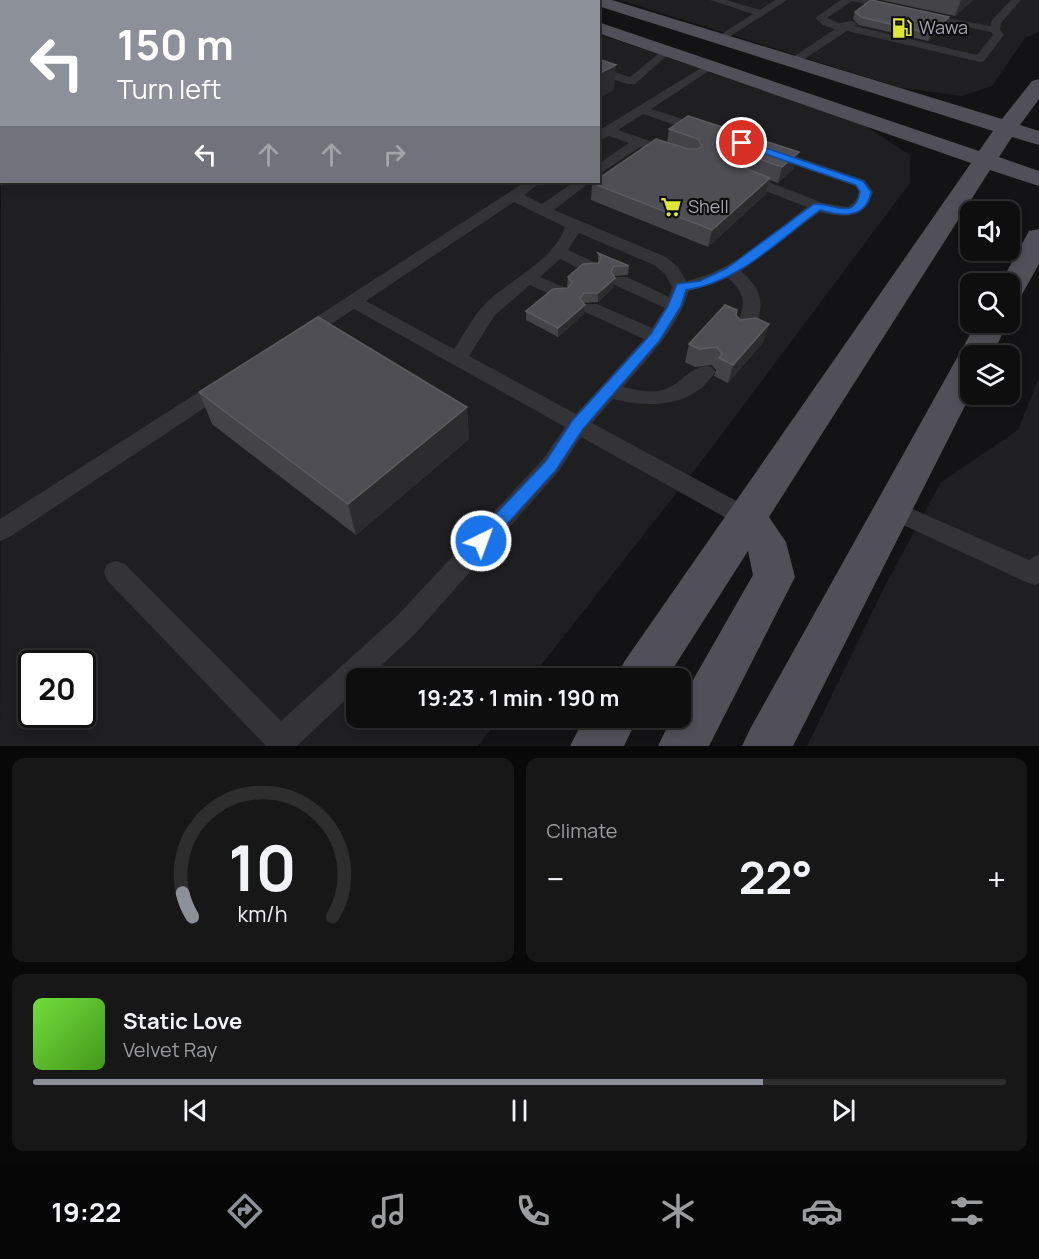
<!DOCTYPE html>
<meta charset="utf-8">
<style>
:root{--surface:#0e0e0f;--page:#171718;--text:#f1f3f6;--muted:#9b9c9e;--line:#2e2e2f;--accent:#8c9099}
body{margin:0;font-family:Manrope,sans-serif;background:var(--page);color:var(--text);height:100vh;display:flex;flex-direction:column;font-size:22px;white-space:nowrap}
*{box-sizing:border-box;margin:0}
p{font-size:20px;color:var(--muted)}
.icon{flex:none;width:33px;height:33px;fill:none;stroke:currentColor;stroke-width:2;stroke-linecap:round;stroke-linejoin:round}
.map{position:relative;height:746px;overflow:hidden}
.details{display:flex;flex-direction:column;gap:12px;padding:12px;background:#080808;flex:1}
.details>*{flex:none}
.top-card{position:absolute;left:0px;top:0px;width:600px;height:183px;box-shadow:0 3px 9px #0003,0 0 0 2px var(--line);background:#8c9099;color:#fff;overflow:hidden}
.fabs{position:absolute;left:960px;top:201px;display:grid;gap:12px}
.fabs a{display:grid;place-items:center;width:60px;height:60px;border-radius:12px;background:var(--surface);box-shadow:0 3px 9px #0003,0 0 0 2px var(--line);font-size:30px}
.speed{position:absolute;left:18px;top:650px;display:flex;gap:12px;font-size:30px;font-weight:700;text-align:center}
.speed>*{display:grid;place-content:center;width:78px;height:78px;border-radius:50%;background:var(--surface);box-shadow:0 3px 9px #0003,0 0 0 2px var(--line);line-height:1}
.speed .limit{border:3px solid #111;border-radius:9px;background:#fff;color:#111}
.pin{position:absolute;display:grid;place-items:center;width:51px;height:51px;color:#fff;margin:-26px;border:3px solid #fff;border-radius:50%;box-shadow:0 2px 6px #0007}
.me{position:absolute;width:66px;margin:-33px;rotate:42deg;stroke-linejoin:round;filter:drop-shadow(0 0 4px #0008)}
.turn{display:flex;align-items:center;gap:21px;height:126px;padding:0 18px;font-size:27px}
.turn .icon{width:78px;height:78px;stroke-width:2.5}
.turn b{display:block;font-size:42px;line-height:51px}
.lanes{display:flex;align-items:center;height:57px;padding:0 18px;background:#0003;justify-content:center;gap:30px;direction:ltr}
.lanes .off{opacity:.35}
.big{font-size:45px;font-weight:700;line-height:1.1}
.details .widget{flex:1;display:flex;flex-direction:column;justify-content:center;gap:9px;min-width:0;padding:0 21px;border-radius:12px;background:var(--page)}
.details .dial{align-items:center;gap:0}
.dial svg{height:156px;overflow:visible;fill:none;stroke:var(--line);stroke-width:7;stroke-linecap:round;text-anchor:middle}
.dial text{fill:var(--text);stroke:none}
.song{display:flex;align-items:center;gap:18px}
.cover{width:72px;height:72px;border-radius:9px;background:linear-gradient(135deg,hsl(100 70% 55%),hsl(100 70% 35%))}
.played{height:6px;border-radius:3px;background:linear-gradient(90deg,var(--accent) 75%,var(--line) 75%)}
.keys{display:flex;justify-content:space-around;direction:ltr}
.heat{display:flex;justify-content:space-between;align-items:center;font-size:33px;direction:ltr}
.details .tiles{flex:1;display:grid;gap:12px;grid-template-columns:1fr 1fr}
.widget:last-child{grid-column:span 2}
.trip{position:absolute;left:346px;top:668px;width:345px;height:60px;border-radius:12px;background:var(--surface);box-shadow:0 3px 9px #0003,0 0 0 2px var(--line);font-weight:700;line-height:60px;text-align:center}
.dock{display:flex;height:96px;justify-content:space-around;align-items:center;background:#060606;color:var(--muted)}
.dock .icon{width:42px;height:42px}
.dock .current{color:var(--accent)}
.dock b{font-size:27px;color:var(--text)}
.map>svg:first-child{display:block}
.built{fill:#1f1e20;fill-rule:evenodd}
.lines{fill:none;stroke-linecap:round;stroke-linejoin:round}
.lane{fill:#343338;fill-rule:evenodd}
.primary{fill:#514f57;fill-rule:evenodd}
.wall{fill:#444348}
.shaded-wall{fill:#2c2b2e}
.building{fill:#4f4e54;stroke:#5c5b62;stroke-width:1.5}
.route{fill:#1a73e8;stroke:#114b97;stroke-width:1.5}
.labels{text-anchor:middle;stroke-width:4.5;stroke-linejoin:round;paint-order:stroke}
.far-poi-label{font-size:18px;fill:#a5a4b3;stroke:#0e0d0e;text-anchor:start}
</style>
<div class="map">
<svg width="1039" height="746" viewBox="0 0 1039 746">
<rect width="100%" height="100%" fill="#131214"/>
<g class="built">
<polygon points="131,0 498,0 502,1 130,2"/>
<polygon points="619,0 1039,0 1039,32 1025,38 992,86 962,96 902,88"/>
<path d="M599 34 864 125 910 155V183L704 458 531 678H357V717H500L478 746H0L1 172 2 182H598ZM32 663H82V714H32Z"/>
<polygon points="1039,377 1039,746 807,746 886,584 941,482 1018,430"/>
</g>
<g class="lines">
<g class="lane">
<polygon points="178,0 188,0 177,2"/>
<polygon points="444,0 457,0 443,2"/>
<polygon points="710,0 726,0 760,10 775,0 787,0 721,42 717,41 717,37 753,14"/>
<polygon points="841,0 870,0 898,8 893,11 852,1 827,18 839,23 852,21 857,24 855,26 977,55 993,35 991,32 920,17 920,13 990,26 992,20 1011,0 1021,0 1001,23 1000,30 1004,35 984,61 980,62 847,31 798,63 790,63 790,59 835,29 823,25 815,18"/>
<polygon points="667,47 673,50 671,52 635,84 627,84 598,74 598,67 630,77"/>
<polygon points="711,62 715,63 715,67 651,109 708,127 710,130 708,133 698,133 643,114 618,130 678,151 680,154 678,157 668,157 640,147 598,175 598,164 629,143 609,136 598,141 598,131"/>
<path d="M771 148 865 180 873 192C865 220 845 218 820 212L741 271C765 292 766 309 749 336H735L733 332C744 308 750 298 728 278L689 291C677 329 649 357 623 387 637 390 653 394 666 389 682 383 694 362 712 367L715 372C693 408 649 408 613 399L592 423 755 511 759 518 755 525 747 528 739 525 581 437 559 471 416 633 368 678H357V689L297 746H266L107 580 104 572 107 564 116 561 125 564 281 721 398 615 543 459 565 427 354 309 310 338H296L294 334 296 330 525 182H541L524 195 542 204 574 182H590L554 210 666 257 678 267 686 281C733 271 770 235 807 207L740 181 738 178 740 175H750L823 203 848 207 856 200 859 192 855 186 766 155 764 152ZM514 202 565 227C555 260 506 282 483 306 472 319 464 334 454 349L366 301ZM579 233 654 265 665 274 672 287 669 297 627 277H615L612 281 615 285 665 308 652 328 597 304H585L582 308 585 312 644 339 576 414 469 356 495 315 530 285 554 296H566L569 292 566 288 540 277 560 259 584 271H596L598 267 596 263 568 250Z"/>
<polygon points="223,379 230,381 233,386 230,391 8,538 0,541 0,519 216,381"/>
<polygon points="894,501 1029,560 1039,554 1039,583 1035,585 1026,582 886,517 882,510 886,503"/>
</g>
<g class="primary">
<polygon points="512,0 532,0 533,2 513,2"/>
<polygon points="587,0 612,0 1002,119 1032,81 1039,79 1039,99 1020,125 1039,131 1039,145 1012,137 999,157 1039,171 1039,186 990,170 769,517 786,542 795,577 709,746 658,746 672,717 681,717 681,701 753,575 748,551 667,678 617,678 624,662 971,163 598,33 598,22 979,151 993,131 598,6 598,2"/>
<polygon points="1039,229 1039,264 1020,298 1010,301 1010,284 1000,284 1029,231"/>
<polygon points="977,322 1008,322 992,356 970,356 971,394 793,746 742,746 750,729"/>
<polygon points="585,717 638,717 624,746 570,746"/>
</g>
</g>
<g class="wall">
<polygon points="881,0 973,0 955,16"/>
<polygon points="855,12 949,17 946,24 928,41 859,25 853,19"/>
<polygon points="669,129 794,168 778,183 770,180 766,194 708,247 591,200 592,183 667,142"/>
<polygon points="598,253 629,266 628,275 614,276 614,287 598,302 583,303 585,305 584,314 558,337 526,320 526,311 568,288 567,286 568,277 598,263"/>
<polygon points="736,315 740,320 769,324 763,342 728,383 714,376 716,370 712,365 695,367 685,362 689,344"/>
<polygon points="199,392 467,407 469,439 356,535 212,424"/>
</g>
<g class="shaded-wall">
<polygon points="961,0 973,0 955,16"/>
<polygon points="949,17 946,24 928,41 931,34"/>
<polygon points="616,65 614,90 598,99 598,74"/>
<polygon points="799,152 794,168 778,183 782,167"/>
<polygon points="770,178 766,194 708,247 712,230"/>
<polygon points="615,278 614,287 598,302 598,293"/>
<polygon points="585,305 584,314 558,337 558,328"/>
<polygon points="769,324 763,342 728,383 733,365"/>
<polygon points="467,407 469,439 356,535 348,504"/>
</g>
<g class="building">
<polygon points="871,0 949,17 931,34 861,17 855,12"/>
<polygon points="598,59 616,65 598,74"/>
<polygon points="688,116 799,152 782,167 748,155 735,156 733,161 737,165 770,178 712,230 592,183 595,182 598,182 598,179 656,139 688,149 698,149 702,146 698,139 669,129"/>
<polygon points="598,253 629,266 614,266 611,272 615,278 598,293 584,293 580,299 585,305 558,328 526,311 553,289 568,288 572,283 568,277 583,264 599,263 601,257"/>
<polygon points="725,305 737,310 736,315 740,320 756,318 769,324 733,365 719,358 722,354 717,347 699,349 689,344"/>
<polygon points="318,317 467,407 348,504 199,392"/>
</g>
<path class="route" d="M739 141H745L863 181 871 192C866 220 840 216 820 210 779 240 738 283 686 290L681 306 660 340 583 429 556 470 487 546 481 548 475 546 473 541 475 536 546 461 572 421 651 334 668 306 677 284 700 281 727 268 814 204C831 202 855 222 860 192L856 185 739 145Z"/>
<defs>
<g id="fuel-bare" transform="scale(1.62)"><path d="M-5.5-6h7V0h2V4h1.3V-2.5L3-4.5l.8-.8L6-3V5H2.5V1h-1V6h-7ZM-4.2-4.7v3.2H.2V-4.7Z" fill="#dee637" stroke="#0e0d0e" stroke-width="2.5" paint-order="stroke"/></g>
<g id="supermarket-bare" transform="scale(1.62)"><path d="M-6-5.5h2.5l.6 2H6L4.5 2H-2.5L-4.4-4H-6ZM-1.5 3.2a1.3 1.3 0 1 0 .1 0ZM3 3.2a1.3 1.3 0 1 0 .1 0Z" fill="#dee637" stroke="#0e0d0e" stroke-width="2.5" paint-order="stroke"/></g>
</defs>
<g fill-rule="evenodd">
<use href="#fuel-bare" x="902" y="28"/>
<use href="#supermarket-bare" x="671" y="207"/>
</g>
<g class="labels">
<g class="far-poi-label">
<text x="919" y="34">Wawa</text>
<text x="688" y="213">Shell</text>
</g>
</g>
</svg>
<div class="fabs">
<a><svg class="icon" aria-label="sound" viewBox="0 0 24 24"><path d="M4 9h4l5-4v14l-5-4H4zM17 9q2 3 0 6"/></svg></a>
<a><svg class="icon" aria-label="search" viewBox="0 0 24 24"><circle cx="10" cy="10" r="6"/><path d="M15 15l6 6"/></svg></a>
<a><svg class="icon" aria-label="layers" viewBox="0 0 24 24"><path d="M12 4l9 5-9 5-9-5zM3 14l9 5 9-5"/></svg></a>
</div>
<div class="speed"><div class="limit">20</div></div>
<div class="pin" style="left:742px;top:143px;background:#d93025"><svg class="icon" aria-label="arrive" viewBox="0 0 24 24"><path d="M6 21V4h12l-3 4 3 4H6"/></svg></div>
<svg class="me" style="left:481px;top:541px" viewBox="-20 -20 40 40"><circle r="17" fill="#1a73e8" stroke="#fff" stroke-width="3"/><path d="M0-11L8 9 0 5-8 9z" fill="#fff"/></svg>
<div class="trip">19:23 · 1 min · 190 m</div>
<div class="top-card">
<div class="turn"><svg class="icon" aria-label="left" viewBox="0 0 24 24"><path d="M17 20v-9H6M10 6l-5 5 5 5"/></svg><div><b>150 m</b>Turn left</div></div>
<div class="lanes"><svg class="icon" aria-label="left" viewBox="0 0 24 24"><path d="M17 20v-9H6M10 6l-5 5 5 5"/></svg><svg class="icon off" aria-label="ahead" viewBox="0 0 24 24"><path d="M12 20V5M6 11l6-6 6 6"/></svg><svg class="icon off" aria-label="ahead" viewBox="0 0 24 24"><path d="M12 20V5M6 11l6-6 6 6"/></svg><svg class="icon off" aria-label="right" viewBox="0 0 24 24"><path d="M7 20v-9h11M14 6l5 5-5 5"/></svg></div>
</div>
</div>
<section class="details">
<div class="tiles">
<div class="widget dial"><svg viewBox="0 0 100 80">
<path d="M14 69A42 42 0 1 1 86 69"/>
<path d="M14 69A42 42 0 0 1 9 57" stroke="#8c9099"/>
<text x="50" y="56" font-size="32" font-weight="700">10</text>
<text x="50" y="72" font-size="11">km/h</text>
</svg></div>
<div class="widget"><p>Climate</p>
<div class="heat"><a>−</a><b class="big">22°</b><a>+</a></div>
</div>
<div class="widget">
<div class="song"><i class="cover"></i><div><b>Static Love</b><p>Velvet Ray</p></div></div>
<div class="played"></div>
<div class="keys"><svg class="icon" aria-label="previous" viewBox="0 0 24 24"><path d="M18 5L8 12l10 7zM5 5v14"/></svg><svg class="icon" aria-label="pause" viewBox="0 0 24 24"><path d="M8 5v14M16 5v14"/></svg><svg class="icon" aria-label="next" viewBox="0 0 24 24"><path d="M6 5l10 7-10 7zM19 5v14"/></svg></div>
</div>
</div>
</section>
<nav class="dock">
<b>19:22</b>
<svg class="icon current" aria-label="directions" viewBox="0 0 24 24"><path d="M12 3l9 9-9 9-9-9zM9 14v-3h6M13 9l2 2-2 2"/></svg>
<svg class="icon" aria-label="music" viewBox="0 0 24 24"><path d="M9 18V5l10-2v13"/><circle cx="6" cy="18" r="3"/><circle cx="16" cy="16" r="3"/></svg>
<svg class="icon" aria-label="phone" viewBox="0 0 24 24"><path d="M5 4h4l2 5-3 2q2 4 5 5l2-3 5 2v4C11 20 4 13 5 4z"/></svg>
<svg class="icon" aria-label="climate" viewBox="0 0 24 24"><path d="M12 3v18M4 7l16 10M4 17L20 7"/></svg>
<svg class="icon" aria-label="car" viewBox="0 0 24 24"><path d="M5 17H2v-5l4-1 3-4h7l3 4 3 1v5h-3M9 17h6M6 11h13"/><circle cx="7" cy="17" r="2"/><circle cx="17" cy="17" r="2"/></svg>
<svg class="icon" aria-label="filters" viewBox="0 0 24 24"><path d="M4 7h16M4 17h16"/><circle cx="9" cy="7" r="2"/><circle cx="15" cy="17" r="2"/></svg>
</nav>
